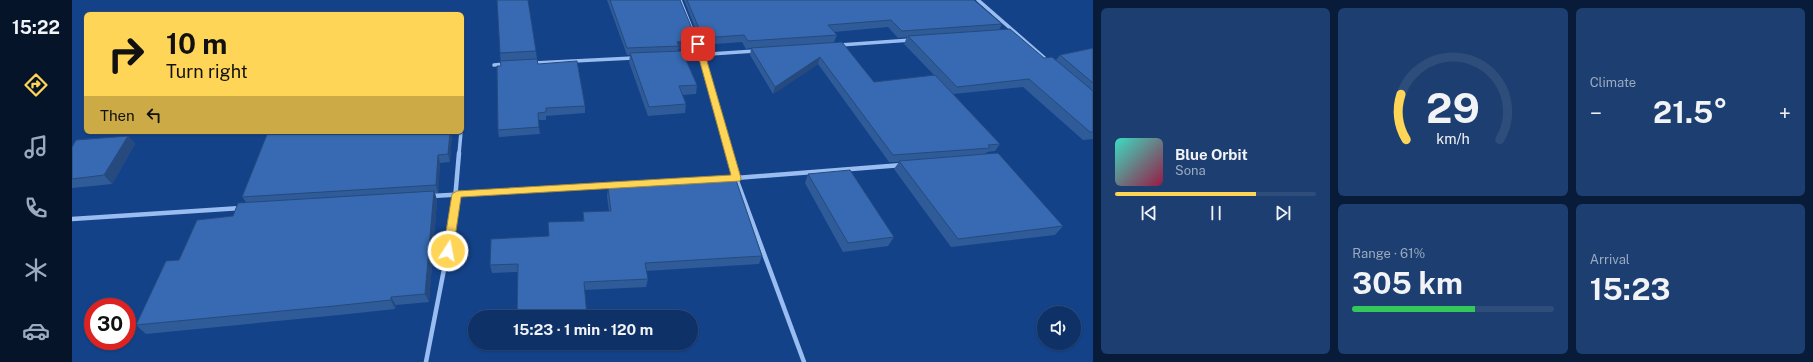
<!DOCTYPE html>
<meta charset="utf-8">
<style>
:root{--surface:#0e3267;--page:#1c3e70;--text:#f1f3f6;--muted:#9baac0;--line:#2e4d7b;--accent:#ffd558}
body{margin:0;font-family:"Public Sans",sans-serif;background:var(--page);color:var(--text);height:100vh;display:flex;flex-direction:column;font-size:15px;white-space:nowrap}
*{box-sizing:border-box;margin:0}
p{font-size:13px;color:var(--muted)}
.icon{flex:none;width:22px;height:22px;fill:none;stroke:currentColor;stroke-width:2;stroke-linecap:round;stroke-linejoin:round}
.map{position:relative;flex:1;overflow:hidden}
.panel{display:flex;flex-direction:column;gap:8px;padding:8px;background:#081c39;width:720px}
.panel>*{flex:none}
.top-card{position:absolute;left:12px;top:12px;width:380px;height:122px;border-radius:6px;box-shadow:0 1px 3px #0004,0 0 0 1px var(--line);background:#ffd558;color:#111;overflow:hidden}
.fabs{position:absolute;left:965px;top:306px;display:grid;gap:8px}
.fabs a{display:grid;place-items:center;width:44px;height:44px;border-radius:50%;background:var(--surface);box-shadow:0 1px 3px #0004,0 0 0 1px var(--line);font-size:20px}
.speed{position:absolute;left:12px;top:298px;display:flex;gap:8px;font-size:20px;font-weight:700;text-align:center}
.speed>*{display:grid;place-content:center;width:52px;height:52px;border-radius:50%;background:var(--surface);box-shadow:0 1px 3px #0004,0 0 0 1px var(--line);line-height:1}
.speed .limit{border:6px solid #d22;background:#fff;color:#111}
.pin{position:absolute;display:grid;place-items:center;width:34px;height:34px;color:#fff;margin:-17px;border-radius:8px;box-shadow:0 2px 6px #0006}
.me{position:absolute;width:44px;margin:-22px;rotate:11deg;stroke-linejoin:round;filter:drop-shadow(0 0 3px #0008)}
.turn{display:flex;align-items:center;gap:14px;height:84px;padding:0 16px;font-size:18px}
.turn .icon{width:52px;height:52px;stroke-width:2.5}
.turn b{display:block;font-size:28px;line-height:34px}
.then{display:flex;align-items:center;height:38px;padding:0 16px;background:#0003;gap:8px;font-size:15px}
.big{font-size:30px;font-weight:700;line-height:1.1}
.panel .tile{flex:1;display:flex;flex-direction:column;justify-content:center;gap:6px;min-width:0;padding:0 14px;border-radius:6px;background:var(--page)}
.panel .dial{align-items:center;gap:0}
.dial svg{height:104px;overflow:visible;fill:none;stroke:var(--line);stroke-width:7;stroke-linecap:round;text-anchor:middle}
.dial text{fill:var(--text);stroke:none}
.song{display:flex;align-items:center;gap:12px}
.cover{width:48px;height:48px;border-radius:6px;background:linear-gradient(135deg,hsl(170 70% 55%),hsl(340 70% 35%))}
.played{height:4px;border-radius:2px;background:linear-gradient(90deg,var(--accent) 70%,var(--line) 70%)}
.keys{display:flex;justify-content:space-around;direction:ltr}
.heat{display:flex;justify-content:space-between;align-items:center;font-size:22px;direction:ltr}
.charge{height:6px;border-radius:3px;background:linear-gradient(90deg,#34c759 61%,var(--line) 0)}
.panel .tiles{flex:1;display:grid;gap:8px;grid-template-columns:repeat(3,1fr)}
.tile:first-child{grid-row:span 2}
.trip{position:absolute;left:396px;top:310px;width:230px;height:40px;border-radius:20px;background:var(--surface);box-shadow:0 1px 3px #0004,0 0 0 1px var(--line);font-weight:700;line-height:40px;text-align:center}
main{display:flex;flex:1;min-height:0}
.dock{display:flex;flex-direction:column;width:72px;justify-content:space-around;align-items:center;background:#061429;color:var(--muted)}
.dock .icon{width:28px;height:28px}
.dock .selected{color:var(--accent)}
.dock b{font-size:18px;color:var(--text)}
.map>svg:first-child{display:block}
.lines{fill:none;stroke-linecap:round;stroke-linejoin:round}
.minor-far1{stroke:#99bdf0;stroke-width:3.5}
.minor{stroke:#99bdf0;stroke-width:4.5}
.wall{fill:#2f5b99;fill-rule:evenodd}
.shaded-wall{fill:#264a7d}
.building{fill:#376ab2;stroke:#264a7d}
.route{fill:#ffd558;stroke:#a68a39}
</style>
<main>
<nav class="dock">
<b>15:22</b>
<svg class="icon selected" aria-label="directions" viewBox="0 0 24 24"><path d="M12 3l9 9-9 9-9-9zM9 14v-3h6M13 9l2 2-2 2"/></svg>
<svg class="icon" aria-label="music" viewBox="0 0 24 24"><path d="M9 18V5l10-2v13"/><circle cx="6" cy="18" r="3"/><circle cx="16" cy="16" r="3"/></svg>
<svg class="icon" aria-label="phone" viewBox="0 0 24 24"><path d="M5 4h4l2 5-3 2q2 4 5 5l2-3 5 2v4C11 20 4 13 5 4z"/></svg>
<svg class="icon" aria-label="climate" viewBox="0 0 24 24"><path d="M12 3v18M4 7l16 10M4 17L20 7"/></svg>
<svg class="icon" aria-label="car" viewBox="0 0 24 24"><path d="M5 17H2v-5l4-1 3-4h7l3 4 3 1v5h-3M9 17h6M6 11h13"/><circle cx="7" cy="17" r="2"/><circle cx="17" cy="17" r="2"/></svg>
</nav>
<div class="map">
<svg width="1021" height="362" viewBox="0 0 1021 362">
<rect width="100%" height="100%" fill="#134289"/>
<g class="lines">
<g class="minor-far1">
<polyline points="608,0 630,55 657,154"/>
<polyline points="906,0 976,61"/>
<polyline points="768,45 839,40"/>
<polyline points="608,56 683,51"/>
<polyline points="462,63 561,58"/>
<polyline points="422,65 433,64"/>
<polyline points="390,117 391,107"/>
<polyline points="387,154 389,132"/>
</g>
<g class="minor">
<polyline points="657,153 664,178 732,362"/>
<polyline points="360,196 664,178 830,165"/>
<polyline points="0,219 169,208"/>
<polyline points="354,362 381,223 387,153"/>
</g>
</g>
<g class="wall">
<polygon points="535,0 608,0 623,46 606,49 606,51 625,85 624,94 610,95 614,104 613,113 576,116 557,62 558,55 555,55"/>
<path d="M612 0H902L930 24 927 30 972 58 984 60 988 55 1021 48V139L1011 140 951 87 881 94 928 144 923 151 915 152 913 154 991 226 983 235 879 247 822 169 827 162H817L746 64 701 94 678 55 679 48 674 49 670 42 630 45ZM816 27 826 38 835 37 832 44 862 75 802 82 762 42 765 35 762 32Z"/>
<polygon points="464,51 465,59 466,64 513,106 513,113 474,116 474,120 466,120 468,134 427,137 426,130 429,66 428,53"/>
<polygon points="380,132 378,162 368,163 366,193 363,193 365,200 357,302 324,305 323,309 267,315 74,334 64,325 107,260 161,216 174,202 170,197"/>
<polygon points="56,136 63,144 40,184 0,188 0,147"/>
<polygon points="736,174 822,237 816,246 771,252 733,183"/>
<polygon points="536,188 690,256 687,264 574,271 576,279 574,287 513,290 445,272 420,273 418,265 477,236 511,221 511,212 537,211 535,196"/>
</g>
<g class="shaded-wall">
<polygon points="624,38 623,46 606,49 607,46 605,42"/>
<polygon points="748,57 746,64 701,94 703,87"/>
<polygon points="378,132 380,132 378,162 376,154"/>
<polygon points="56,136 63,144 40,184 32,175"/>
<polygon points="366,155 368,163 366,193 364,185"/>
<polygon points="362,191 365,200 357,302 353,294"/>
<polygon points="319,297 324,305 323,309 319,300"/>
</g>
<g class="building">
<polygon points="425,0 456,0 464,51 428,53"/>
<polygon points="538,0 608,0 624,38 605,42 607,46 555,48"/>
<polygon points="615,0 902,0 930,24 830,31 819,20 756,25 765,35 676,41 672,35 631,38"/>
<polygon points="938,29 972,58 980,57 1021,91 1021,132 1018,132 957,79 885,87 836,36"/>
<polygon points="770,42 802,82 863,75 928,144 916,145 918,148 821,155 748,57 703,87 679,48"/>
<polygon points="1021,48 1021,83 988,55"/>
<polygon points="610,51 625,85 607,86 614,104 577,107 558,53"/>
<polygon points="465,59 466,64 505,61 513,106 474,108 474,112 466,113 467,127 426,130 425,66 429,66 428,61"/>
<polygon points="196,132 378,132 376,154 366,155 364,185 170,197"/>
<polygon points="56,136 32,175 0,179 0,147 4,140"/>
<polygon points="926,153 991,226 886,239 827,161"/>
<polygon points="778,170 822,237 776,243 736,174"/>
<polygon points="664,180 690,256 573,263 576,279 512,282 515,317 445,317 446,264 418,265 419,239 477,236 476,222 512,221 511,212 539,211 536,188"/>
<polygon points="362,191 353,294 319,297 319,300 262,306 64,325 94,261 107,260 125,220 161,216 166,203"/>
</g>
<polygon class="route" points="626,42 630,44 669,178 668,181 389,197 381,251 376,255 372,254 371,251 380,194 385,191 659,175 623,44"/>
</svg>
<div class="fabs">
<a><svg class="icon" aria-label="sound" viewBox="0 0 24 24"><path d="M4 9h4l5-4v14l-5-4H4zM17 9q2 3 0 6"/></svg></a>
</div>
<div class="speed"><div class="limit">30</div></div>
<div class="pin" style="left:626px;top:44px;background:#d93025"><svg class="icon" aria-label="arrive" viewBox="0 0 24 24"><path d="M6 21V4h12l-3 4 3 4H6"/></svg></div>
<svg class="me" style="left:376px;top:251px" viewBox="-20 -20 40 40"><circle r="17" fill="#ffd558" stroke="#fff" stroke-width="3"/><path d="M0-11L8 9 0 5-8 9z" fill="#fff"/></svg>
<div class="trip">15:23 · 1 min · 120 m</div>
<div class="top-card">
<div class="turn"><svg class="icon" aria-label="right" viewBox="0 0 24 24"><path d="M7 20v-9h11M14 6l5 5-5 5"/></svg><div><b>10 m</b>Turn right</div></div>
<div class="then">Then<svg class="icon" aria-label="left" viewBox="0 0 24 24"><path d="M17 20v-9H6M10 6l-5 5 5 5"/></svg></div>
</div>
</div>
<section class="panel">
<div class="tiles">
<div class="tile">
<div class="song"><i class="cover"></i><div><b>Blue Orbit</b><p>Sona</p></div></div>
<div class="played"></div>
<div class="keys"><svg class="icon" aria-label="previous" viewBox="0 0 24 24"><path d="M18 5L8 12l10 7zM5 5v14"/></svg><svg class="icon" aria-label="pause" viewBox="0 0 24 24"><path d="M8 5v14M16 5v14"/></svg><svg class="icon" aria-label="next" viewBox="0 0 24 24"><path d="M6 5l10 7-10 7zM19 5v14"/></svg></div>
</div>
<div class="tile dial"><svg viewBox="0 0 100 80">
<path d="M14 69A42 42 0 1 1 86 69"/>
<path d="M14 69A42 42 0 0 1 10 34" stroke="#ffd558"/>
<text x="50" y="56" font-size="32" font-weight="700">29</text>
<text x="50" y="72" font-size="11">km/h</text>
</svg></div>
<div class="tile"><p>Climate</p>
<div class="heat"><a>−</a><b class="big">21.5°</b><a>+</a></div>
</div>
<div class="tile"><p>Range · 61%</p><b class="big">305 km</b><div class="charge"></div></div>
<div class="tile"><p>Arrival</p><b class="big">15:23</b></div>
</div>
</section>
</main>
